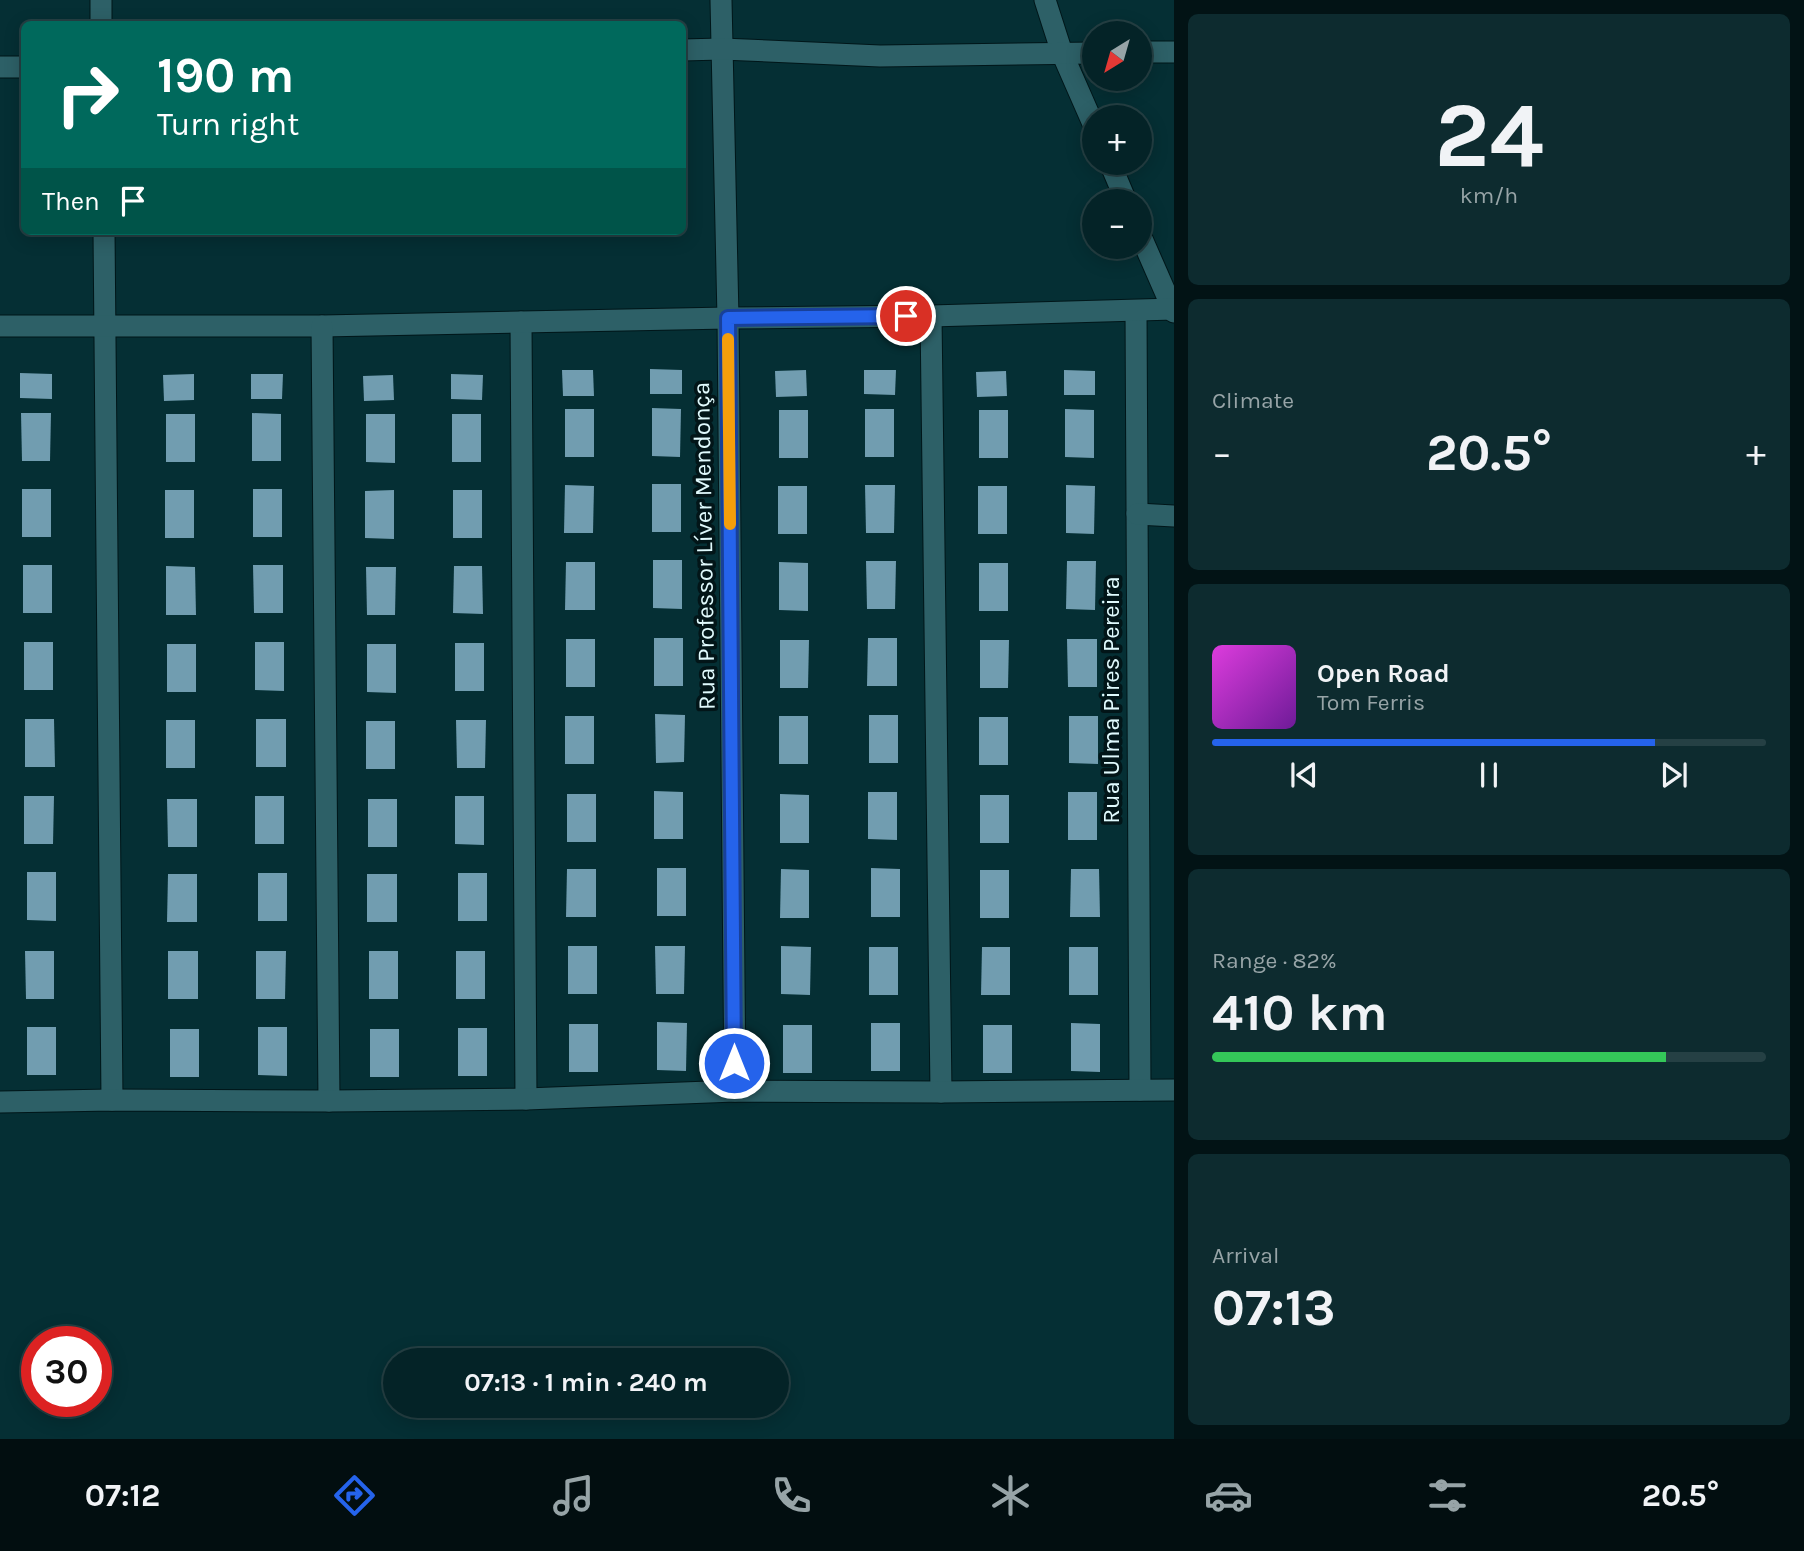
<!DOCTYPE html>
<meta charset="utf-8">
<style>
:root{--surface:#042327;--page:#0d2b2f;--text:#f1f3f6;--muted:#97a4a7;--line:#254044;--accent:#2563eb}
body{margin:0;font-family:Karla,sans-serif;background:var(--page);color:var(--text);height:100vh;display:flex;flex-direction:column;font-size:26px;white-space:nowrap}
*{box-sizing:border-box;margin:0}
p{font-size:23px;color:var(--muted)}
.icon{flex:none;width:38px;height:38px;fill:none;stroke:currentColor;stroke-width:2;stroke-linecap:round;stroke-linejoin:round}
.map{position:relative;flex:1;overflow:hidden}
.sheet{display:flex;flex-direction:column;gap:14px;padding:14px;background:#021315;width:630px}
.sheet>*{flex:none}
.hud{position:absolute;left:21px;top:21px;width:665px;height:214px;border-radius:10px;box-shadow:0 4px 18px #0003,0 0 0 2px var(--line);background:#00695c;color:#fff;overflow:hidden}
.needle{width:46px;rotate:217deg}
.fabs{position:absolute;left:1082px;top:21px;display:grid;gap:14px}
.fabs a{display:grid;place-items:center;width:70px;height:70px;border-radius:50%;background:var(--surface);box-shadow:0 4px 18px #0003,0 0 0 2px var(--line);font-size:35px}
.speed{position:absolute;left:21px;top:1326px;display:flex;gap:14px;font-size:35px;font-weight:700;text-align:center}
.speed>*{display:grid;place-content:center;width:91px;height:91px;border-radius:50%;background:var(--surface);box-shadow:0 4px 18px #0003,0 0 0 2px var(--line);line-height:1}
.speed .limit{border:10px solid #d22;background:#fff;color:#111}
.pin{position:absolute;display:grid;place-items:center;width:60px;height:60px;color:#fff;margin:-30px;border:4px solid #fff;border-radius:50%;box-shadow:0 2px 7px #0007}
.me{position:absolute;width:77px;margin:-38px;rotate:0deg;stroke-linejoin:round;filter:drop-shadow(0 0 5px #0008)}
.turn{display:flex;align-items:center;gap:24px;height:147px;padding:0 21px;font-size:32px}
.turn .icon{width:91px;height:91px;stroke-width:2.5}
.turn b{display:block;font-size:49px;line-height:60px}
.then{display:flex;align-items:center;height:66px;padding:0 21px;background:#0003;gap:14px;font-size:26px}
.big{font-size:52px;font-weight:700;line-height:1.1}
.sheet .widget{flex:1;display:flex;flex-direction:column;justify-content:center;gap:10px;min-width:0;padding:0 24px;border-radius:10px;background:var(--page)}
.sheet .dial{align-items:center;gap:0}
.dial b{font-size:91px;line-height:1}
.song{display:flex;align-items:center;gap:21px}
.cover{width:84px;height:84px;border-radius:10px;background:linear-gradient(135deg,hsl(300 70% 55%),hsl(280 70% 35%))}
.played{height:7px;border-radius:4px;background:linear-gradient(90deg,var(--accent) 80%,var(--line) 80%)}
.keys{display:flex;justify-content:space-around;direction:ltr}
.heat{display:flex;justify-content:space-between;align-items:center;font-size:38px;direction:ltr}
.charge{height:10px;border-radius:5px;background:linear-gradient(90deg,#34c759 82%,var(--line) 0)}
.trip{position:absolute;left:383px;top:1348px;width:406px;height:70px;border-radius:35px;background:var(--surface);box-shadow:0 4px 18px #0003,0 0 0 2px var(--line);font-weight:700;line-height:70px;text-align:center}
.tabs{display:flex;height:112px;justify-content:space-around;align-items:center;background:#020e10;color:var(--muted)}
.tabs .icon{width:49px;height:49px}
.tabs .on{color:var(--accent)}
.tabs b{font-size:32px;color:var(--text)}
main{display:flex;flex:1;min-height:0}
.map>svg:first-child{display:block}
.building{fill:#719db0}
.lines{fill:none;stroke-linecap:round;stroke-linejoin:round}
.minor-casing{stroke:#001619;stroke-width:23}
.minor{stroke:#2d6067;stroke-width:21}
.route-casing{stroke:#184099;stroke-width:18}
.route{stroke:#2563eb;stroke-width:12}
.slow{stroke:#f59e0b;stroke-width:12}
.labels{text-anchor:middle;stroke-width:7;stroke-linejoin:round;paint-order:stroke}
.street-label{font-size:24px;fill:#e0fafd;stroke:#021518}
</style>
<main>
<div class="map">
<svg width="1174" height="1439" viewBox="0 0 1174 1439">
<rect width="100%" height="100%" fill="#052f34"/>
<g class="building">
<polygon points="650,369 682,370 682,394 650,394"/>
<polygon points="562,370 593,370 594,396 563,396"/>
<polygon points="806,370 807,396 776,397 775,371"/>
<polygon points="864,370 896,370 895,395 864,394"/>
<polygon points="1064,370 1095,371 1095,395 1064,395"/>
<polygon points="1006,371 1007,396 977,397 976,372"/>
<polygon points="20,373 52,374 52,399 20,398"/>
<polygon points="194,374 194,400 164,401 163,375"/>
<polygon points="251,374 283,374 282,399 251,399"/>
<polygon points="451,374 483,375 482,400 451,399"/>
<polygon points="393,375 394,400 364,401 363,376"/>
<polygon points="652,408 681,409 680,457 652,456"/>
<rect x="565" y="409" width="29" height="48"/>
<rect x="865" y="409" width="29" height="48"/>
<polygon points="1065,409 1094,410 1094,458 1065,457"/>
<rect x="779" y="410" width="29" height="48"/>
<rect x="979" y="410" width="29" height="48"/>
<polygon points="21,413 51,413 50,461 22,461"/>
<polygon points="252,413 281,414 281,461 252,461"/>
<rect x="166" y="414" width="29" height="48"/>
<polygon points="366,414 395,414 395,463 366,462"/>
<rect x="452" y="414" width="29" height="48"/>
<rect x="652" y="484" width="29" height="48"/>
<polygon points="565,485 594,486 593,533 564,533"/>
<polygon points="865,485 895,485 894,533 866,533"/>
<polygon points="1066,485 1095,486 1094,534 1066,533"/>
<rect x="778" y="486" width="29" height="48"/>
<rect x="978" y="486" width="29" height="48"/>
<rect x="22" y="489" width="29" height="48"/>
<rect x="253" y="489" width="29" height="48"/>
<rect x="165" y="490" width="29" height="48"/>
<polygon points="394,490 394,539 365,538 365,491"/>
<rect x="453" y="490" width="29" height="48"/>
<polygon points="653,560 682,560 682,609 653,608"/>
<polygon points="866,561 896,561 895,609 867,609"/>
<polygon points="1067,561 1096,561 1095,610 1066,609"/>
<polygon points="566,562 595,562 595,610 565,610"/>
<polygon points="779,562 808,563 808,611 779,610"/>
<rect x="979" y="563" width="29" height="48"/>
<rect x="23" y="565" width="29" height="48"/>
<polygon points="253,565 283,565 283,613 254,613"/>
<polygon points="166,566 195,567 196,615 166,615"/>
<polygon points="454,566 482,566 483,614 453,613"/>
<polygon points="366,567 396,567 395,615 367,615"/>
<rect x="654" y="638" width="29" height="48"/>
<polygon points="868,638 897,638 897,686 867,686"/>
<rect x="566" y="639" width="29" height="48"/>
<polygon points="1067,639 1097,639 1097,687 1068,687"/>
<polygon points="780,640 809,640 808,688 780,688"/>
<polygon points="980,640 1009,640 1008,688 980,688"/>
<rect x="24" y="642" width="29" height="48"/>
<polygon points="255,642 284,642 284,691 255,690"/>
<rect x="455" y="643" width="29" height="48"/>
<rect x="167" y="644" width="29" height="48"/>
<polygon points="367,644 396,644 396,693 367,692"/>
<polygon points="655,714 685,715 684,762 656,763"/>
<rect x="869" y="715" width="29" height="48"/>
<rect x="565" y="716" width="29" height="48"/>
<rect x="779" y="716" width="29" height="48"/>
<polygon points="1069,716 1098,716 1098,764 1069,763"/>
<rect x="979" y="717" width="29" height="48"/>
<polygon points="25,719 54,719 55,767 25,767"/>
<rect x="256" y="719" width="30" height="48"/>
<rect x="166" y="720" width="29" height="48"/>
<polygon points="456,720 486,720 485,768 457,768"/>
<rect x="366" y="721" width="29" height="48"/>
<polygon points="654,791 683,792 683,839 654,839"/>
<polygon points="868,792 897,792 897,840 868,839"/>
<rect x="1068" y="792" width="29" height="48"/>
<rect x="567" y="794" width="29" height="48"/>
<polygon points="780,794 809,795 809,843 780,843"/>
<rect x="980" y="795" width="29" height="48"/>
<polygon points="24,796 54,796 53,844 24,844"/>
<rect x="255" y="796" width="29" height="48"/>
<polygon points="455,796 484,796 484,845 455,844"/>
<polygon points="167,799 197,799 197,847 168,847"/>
<rect x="368" y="799" width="29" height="48"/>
<rect x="657" y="868" width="29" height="48"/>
<polygon points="871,868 900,869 900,917 871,917"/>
<polygon points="567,869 596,869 596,917 566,917"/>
<polygon points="781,869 809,870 809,918 780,918"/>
<polygon points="1071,869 1099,869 1100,917 1070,917"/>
<rect x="980" y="870" width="29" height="48"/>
<polygon points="27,872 56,872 56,921 27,920"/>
<rect x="258" y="873" width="29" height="48"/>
<rect x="458" y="873" width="29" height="48"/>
<polygon points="168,874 197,874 197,922 167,922"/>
<rect x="367" y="874" width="30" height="48"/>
<rect x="568" y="946" width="29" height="48"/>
<polygon points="655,946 685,946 684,994 656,994"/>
<polygon points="781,946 811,947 810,995 781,994"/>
<rect x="869" y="947" width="29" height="48"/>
<polygon points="982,947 1010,947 1010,995 981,995"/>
<rect x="1069" y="947" width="29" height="48"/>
<polygon points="25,951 54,951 54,999 26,999"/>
<rect x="168" y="951" width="30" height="48"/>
<polygon points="256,951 286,951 285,999 256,999"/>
<rect x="369" y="951" width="29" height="48"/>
<rect x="456" y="951" width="29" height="48"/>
<polygon points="657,1022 687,1023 686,1071 657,1070"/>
<rect x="871" y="1023" width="29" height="48"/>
<polygon points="1071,1023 1100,1024 1100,1072 1071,1071"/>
<rect x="569" y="1024" width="29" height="48"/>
<rect x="783" y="1025" width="29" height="48"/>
<rect x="983" y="1025" width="29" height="48"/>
<rect x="27" y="1027" width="29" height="48"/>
<polygon points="258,1027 287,1027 287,1076 258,1075"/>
<rect x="458" y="1028" width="29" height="48"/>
<rect x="170" y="1029" width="29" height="48"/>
<rect x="370" y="1029" width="29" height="48"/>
</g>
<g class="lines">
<g class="minor-casing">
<g id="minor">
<polyline points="721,0 728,318 735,1091"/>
<polyline points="1045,0 1062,53 1094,126"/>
<polyline points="101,24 101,0"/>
<polyline points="682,50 722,49 880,56 1094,53"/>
<polyline points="1139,52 1174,52"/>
<polyline points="0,67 24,67"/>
<polyline points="1110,163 1126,201"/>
<polyline points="104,231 112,1100"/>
<polyline points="1139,232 1174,312"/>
<polyline points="1136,311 1140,1090"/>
<polyline points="931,316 941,1092"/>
<polyline points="521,322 526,1099"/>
<polyline points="0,326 322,326 728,318 931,316 1174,309"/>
<polyline points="322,326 329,1101"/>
<polyline points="1137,514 1174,516"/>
<polyline points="0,1102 112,1100 329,1101 526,1099 735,1091 941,1092 1174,1090"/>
</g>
</g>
<use href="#minor" class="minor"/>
</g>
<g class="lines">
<g class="route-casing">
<polyline id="route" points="734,1063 728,318 906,316"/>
</g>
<use href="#route" class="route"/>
<polyline class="slow" points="728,339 730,524"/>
</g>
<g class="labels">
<g class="street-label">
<text transform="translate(704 546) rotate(-91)" y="8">Rua Professor Líver Mendonça</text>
<text transform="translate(1111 700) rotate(-90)" y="8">Rua Ulma Pires Pereira</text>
</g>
</g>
</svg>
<div class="fabs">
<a><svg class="needle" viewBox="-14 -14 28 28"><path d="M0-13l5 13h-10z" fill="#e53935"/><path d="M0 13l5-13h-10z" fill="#97a4a7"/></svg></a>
<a>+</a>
<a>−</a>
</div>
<div class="speed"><div class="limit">30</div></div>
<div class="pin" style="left:906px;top:316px;background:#d93025"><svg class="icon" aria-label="arrive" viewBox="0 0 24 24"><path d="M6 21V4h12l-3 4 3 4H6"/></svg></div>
<svg class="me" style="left:734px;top:1063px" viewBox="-20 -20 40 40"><circle r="17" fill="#2563eb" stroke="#fff" stroke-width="3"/><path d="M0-11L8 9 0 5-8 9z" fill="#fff"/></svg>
<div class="trip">07:13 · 1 min · 240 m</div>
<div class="hud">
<div class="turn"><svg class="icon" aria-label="right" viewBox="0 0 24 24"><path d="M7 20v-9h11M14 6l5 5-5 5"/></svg><div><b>190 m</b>Turn right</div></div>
<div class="then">Then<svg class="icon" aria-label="arrive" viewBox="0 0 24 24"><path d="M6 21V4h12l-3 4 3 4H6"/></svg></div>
</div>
</div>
<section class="sheet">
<div class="widget dial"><b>24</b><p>km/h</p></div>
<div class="widget"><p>Climate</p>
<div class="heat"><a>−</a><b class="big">20.5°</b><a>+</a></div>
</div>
<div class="widget">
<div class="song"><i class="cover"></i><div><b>Open Road</b><p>Tom Ferris</p></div></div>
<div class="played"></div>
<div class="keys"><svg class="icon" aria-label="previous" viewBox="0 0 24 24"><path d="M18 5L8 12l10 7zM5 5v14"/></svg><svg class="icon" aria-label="pause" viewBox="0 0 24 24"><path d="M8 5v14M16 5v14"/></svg><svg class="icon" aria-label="next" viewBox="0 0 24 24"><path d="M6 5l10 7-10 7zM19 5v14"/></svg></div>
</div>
<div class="widget"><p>Range · 82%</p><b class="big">410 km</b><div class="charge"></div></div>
<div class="widget"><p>Arrival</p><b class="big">07:13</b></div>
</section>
</main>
<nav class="tabs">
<b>07:12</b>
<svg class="icon on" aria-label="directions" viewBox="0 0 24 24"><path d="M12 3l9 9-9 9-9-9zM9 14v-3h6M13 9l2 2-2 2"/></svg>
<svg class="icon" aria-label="music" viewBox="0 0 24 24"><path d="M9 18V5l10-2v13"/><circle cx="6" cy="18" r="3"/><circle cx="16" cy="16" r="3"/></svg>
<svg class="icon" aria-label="phone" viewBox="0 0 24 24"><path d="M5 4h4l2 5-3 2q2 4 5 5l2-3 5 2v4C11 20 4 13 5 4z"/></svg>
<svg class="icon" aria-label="climate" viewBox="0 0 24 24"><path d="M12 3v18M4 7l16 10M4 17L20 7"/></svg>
<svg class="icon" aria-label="car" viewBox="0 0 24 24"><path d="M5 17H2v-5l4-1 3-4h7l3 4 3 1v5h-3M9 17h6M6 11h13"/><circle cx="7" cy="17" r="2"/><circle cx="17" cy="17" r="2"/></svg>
<svg class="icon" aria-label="filters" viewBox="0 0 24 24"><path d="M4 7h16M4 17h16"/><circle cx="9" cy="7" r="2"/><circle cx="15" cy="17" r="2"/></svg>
<b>20.5°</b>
</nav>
